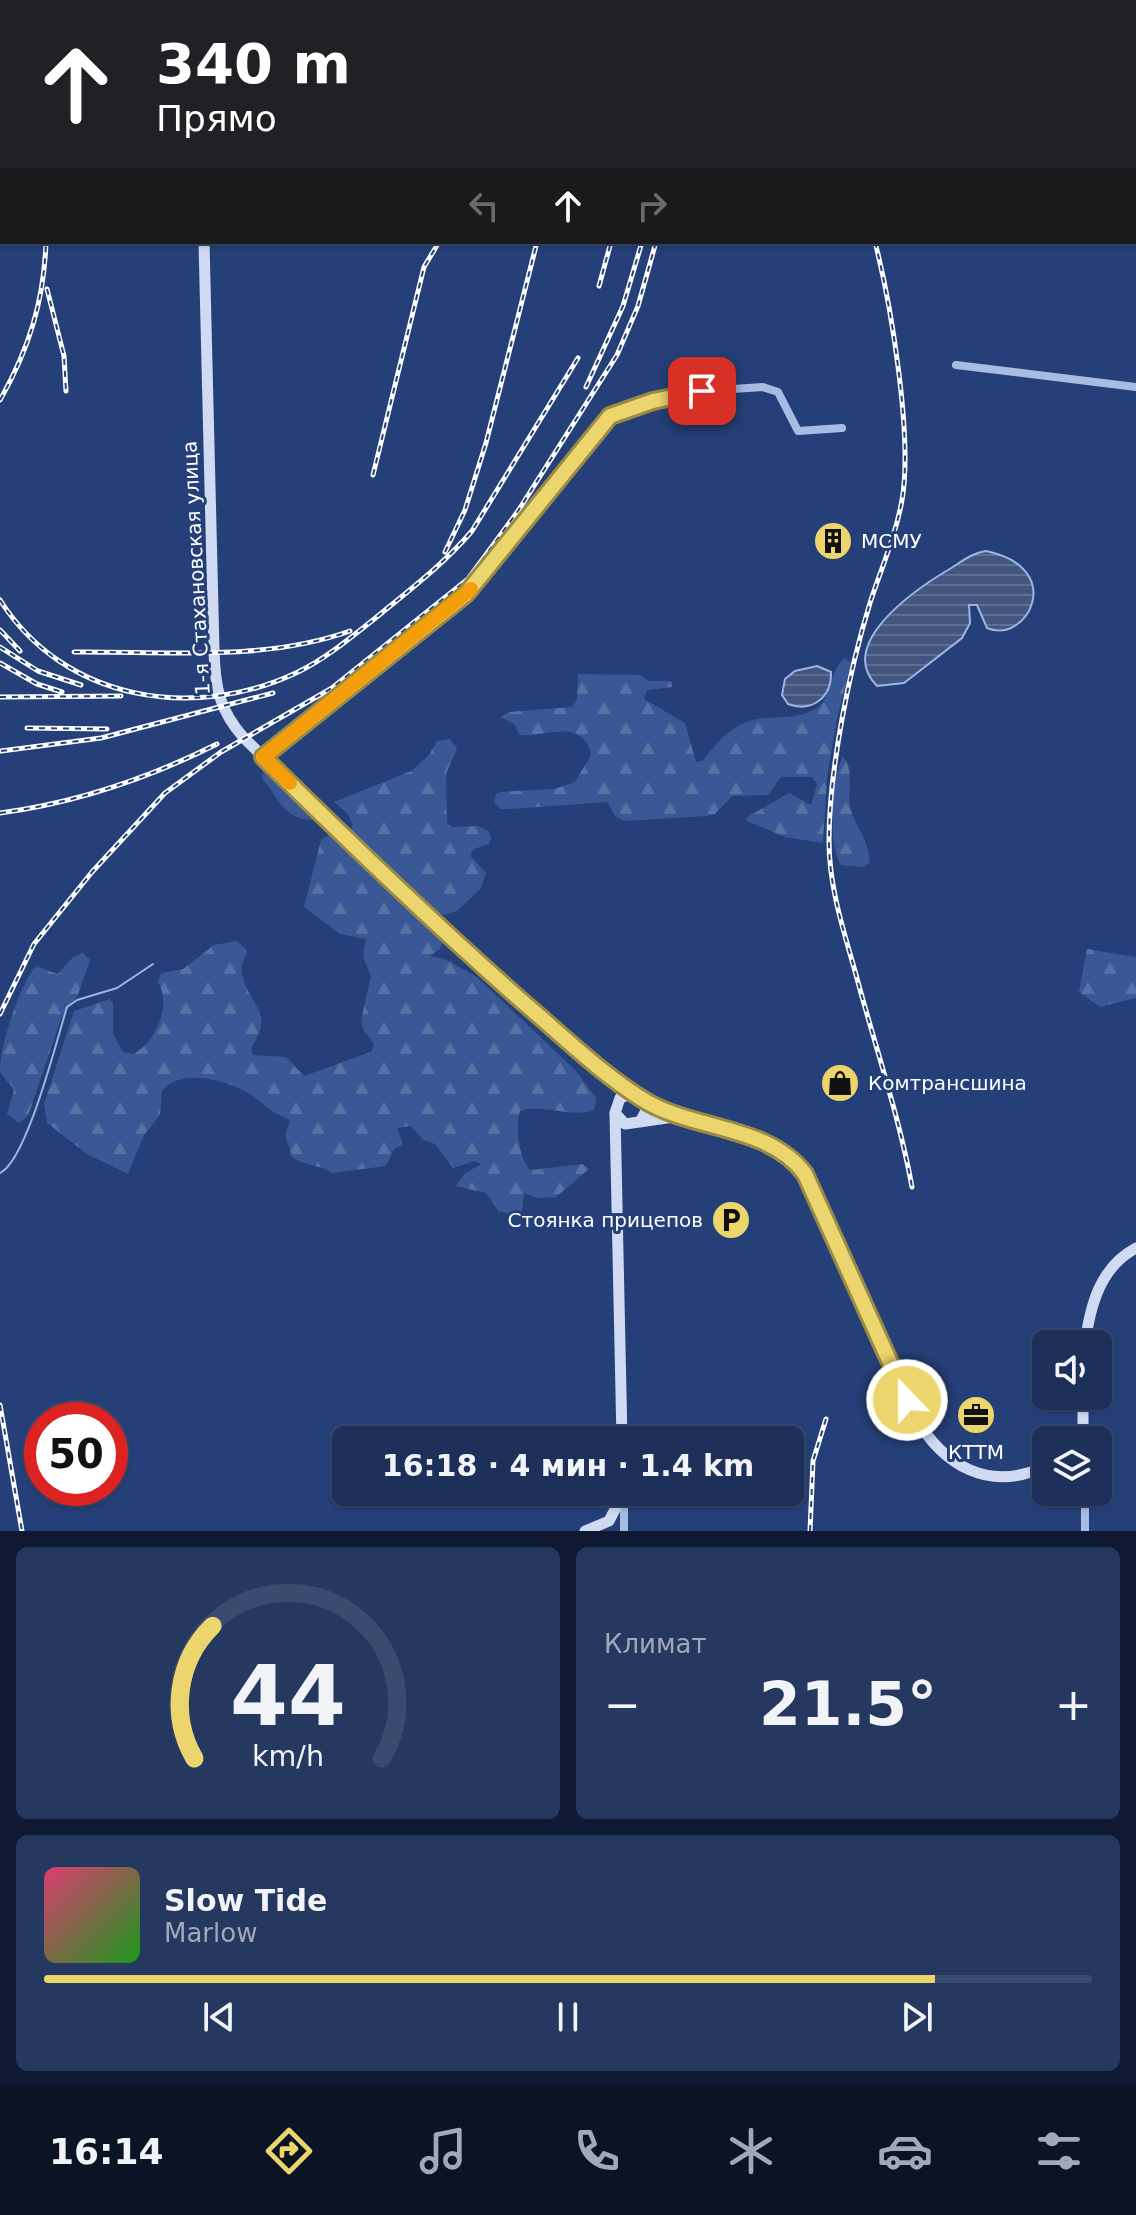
<!DOCTYPE html>
<html lang="ru">
<meta charset="utf-8">
<style>
:root{--surface:#1c305a;--page:#253860;--text:#f1f3f6;--muted:#a0a9bb;--line:#3a4b70;--accent:#ecd56c}
body{margin:0;font-family:"DejaVu Sans",sans-serif;background:var(--page);color:var(--text);height:100vh;display:flex;flex-direction:column;font-size:30px;white-space:nowrap}
*{box-sizing:border-box;margin:0}
p{font-size:26px;color:var(--muted)}
.icon{flex:none;width:44px;height:44px;fill:none;stroke:currentColor;stroke-width:2;stroke-linecap:round;stroke-linejoin:round}
.map{position:relative;height:1531px;overflow:hidden}
.panel{display:flex;flex-direction:column;gap:16px;padding:16px;background:#0f1a32;flex:1}
.panel>*{flex:none}
.banner{position:absolute;left:0px;top:0px;width:1136px;height:244px;box-shadow:0 2px 6px #0004,0 0 0 2px var(--line);background:#202124;color:#fff;overflow:hidden}
.fabs{position:absolute;left:1032px;top:1330px;display:grid;gap:16px}
.fabs a{display:grid;place-items:center;width:80px;height:80px;border-radius:12px;background:var(--surface);box-shadow:0 2px 6px #0004,0 0 0 2px var(--line);font-size:40px}
.speed{position:absolute;left:24px;top:1402px;display:flex;gap:16px;font-size:40px;font-weight:700;text-align:center}
.speed>*{display:grid;place-content:center;width:104px;height:104px;border-radius:50%;background:var(--surface);box-shadow:0 2px 6px #0004,0 0 0 2px var(--line);line-height:1}
.speed .limit{border:12px solid #d22;background:#fff;color:#111}
.pin{position:absolute;display:grid;place-items:center;width:68px;height:68px;color:#fff;margin:-34px;border-radius:16px;box-shadow:0 4px 12px #0006}
.me{position:absolute;width:88px;margin:-44px;rotate:338deg;stroke-linejoin:round;filter:drop-shadow(0 0 6px #0008)}
.turn{display:flex;align-items:center;gap:28px;height:168px;padding:0 24px;font-size:36px}
.turn .icon{width:104px;height:104px;stroke-width:2.5}
.turn b{display:block;font-size:56px;line-height:68px}
.lanes{display:flex;align-items:center;height:76px;padding:0 24px;background:#0003;justify-content:center;gap:40px;direction:ltr}
.lanes .off{opacity:.35}
.big{font-size:60px;font-weight:600;line-height:1.1}
.panel .card{flex:1;display:flex;flex-direction:column;justify-content:center;gap:12px;min-width:0;padding:0 28px;border-radius:12px;background:var(--page)}
.panel .dial{align-items:center;gap:0}
.dial svg{height:208px;overflow:visible;fill:none;stroke:var(--line);stroke-width:7;stroke-linecap:round;text-anchor:middle}
.dial text{fill:var(--text);stroke:none}
.song{display:flex;align-items:center;gap:24px}
.cover{width:96px;height:96px;border-radius:12px;background:linear-gradient(135deg,hsl(340 70% 55%),hsl(120 70% 35%))}
.played{height:8px;border-radius:4px;background:linear-gradient(90deg,var(--accent) 85%,var(--line) 85%)}
.keys{display:flex;justify-content:space-around;direction:ltr}
.heat{display:flex;justify-content:space-between;align-items:center;font-size:44px;direction:ltr}
.panel .tiles{flex:1;display:grid;gap:16px;grid-template-columns:1fr 1fr}
.card:last-child{grid-column:span 2}
.trip{position:absolute;left:332px;top:1426px;width:472px;height:80px;border-radius:12px;background:var(--surface);box-shadow:0 2px 6px #0004,0 0 0 2px var(--line);font-weight:600;line-height:80px;text-align:center}
.tabs{display:flex;height:128px;justify-content:space-around;align-items:center;background:#0b1324;color:var(--muted)}
.tabs .icon{width:56px;height:56px}
.tabs .on{color:var(--accent)}
.tabs b{font-size:36px;color:var(--text)}
.map>svg:first-child{display:block}
.forest{fill:url(#forest-firs)}
.water{fill:url(#water-rules);stroke:#9cb5e4;stroke-width:2}
.lines{fill:none;stroke-linecap:round;stroke-linejoin:round}
.stream{stroke:#9cb5e4;stroke-width:2}
.minor{stroke:#a7bce3;stroke-width:8}
.secondary{stroke:#d0dbf3;stroke-width:11}
.rail-casing{stroke:#fff;stroke-width:5}
.rail{stroke:#254078;stroke-width:2;stroke-dasharray:6;stroke-linecap:butt}
.route-casing{stroke:#998a46;stroke-width:20}
.route{stroke:#ecd56c;stroke-width:14}
.slow{stroke:#f59e0b;stroke-width:14}
.labels{text-anchor:middle;stroke-width:6;stroke-linejoin:round;paint-order:stroke}
.poi-label{font-size:20px;fill:#fff;stroke:#254078;text-anchor:start}
.street-label{font-size:20px;fill:#fff;stroke:#254078}
</style>
<div class="map">
<svg width="1136" height="1531" viewBox="0 0 1136 1531">
<defs>
<pattern id="forest-firs" width="22" height="20" patternUnits="userSpaceOnUse" patternTransform="scale(2)"><rect width="22" height="20" fill="#395895"/><path d="M5 1l3.5 6h-7zM16 11l3.5 6h-7z" fill="#5771a5"/></pattern>
<pattern id="water-rules" width="6" height="5" patternUnits="userSpaceOnUse" patternTransform="scale(2)"><rect width="6" height="5" fill="#42567f"/><path d="M0 2.5h6" fill="none" stroke="#5e6f92"/></pattern>
</defs>
<rect width="100%" height="100%" fill="#254078"/>
<g class="forest">
<path d="M845 658 851 663 837 718 827 777 823 843 785 837 747 821V817L789 793 811 805 817 785 812 777H781L768 795 732 796 715 814 707 816 624 821 615 816 607 802 511 809H501L494 802 496 794 501 792 554 789 575 782 591 755C583 716 542 738 520 735L514 724 500 717 509 712 572 707 577 699 578 674 640 675 650 681H672V687L647 690 644 699 685 723 696 762 703 761C716 743 733 723 757 719 776 716 801 720 818 707 833 695 829 670 845 658Z"/>
<polygon points="450,739 457,749 446,774 447,823 453,827 478,826 489,831 491,838 489,844 474,849 470,855 486,873 481,888 457,911 445,915 425,910 350,837 348,831 353,825 348,814 334,802 411,771 429,755 437,741"/>
<path d="M843 757C855 768 847 792 850 807 855 827 868 837 870 862L863 867 841 865C828 847 831 775 843 757Z"/>
<path d="M264 770 303 803 315 820C284 821 279 798 262 778Z"/>
<path d="M332 833 444 938 440 949 430 956 445 959 477 977 575 1070 596 1098 594 1110C574 1119 542 1103 520 1111 515 1127 519 1158 530 1170L583 1164 589 1169 556 1197 537 1198 524 1193 521 1218 499 1211 486 1193 456 1186 464 1174 481 1164 475 1161 453 1168 435 1144 423 1140 411 1126 397 1128 403 1144 394 1149 386 1166 332 1173C318 1163 304 1167 292 1157L285 1135 290 1122 287 1118C273 1115 262 1102 250 1094 228 1080 180 1067 162 1091L160 1115 144 1135 128 1174 87 1154 47 1123 44 1104 74 1011 110 999 113 1003V1034L123 1052 133 1054C156 1043 172 1005 158 982L161 973 183 969 214 945 237 941 247 950C245 959 240 966 242 975 251 1008 275 1012 251 1048L253 1055 286 1057 304 1076 371 1052 374 1044 363 1029 361 1020 371 976 363 957 366 939 340 934 304 907 321 840Z"/>
<polygon points="1087,949 1136,957 1136,998 1100,1007 1079,992"/>
<path d="M83 953 90 960 78 995 62 1016 28 1116 19 1123 7 1114 14 1090C10 1083 1 1076 0 1069 0 1044 20 985 36 966L58 974 73 957Z"/>
</g>
<g class="water">
<path d="M986 551C1068 568 1027 645 987 628L977 605H969L970 623 962 638 904 683 877 686C835 644 916 589 948 570 960 563 971 553 986 551Z"/>
<path d="M817 666 831 672C832 697 812 713 788 704L782 695 785 679 795 671Z"/>
</g>
<g class="lines">
<path class="stream" d="M0 1173C27 1160 57 1039 67 1007L77 1000 117 988 153 964"/>
<g class="minor">
<polyline points="976,2 978,0"/>
<polyline points="956,365 1136,387"/>
<polyline points="263,757 288,733 466,594 610,416 653,401 702,391 763,387 778,392 798,431 842,428"/>
<polyline points="1085,1492 1085,1531"/>
<polyline points="624,1497 624,1531"/>
</g>
<g class="secondary">
<polyline points="210,0 210,2"/>
<path d="M204 242 214 650C215 687 219 710 244 738L428 918 597 1066 635 1095"/>
<path d="M643 1099C693 1127 770 1126 805 1174L914 1415C943 1466 989 1493 1046 1466"/>
<polyline points="615,1113 622,1440"/>
<polyline points="640,1122 646,1111 643,1099 631,1094 620,1098 615,1113 625,1124 674,1117"/>
<path d="M1085 1344C1090 1306 1100 1267 1136 1248"/>
<polyline points="1083,1396 1083,1440"/>
<polyline points="585,1531 609,1521 624,1492"/>
</g>
<g class="rail-casing">
<g id="rail">
<polyline points="774,0 775,2"/>
<polyline points="1077,0 1077,2"/>
<polyline points="602,2 603,0"/>
<polyline points="622,2 624,0"/>
<polyline points="638,2 639,0"/>
<polyline points="662,2 663,0"/>
<polyline points="702,2 702,0"/>
<polyline points="714,2 715,0"/>
<path d="M875 242C891 304 913 438 902 500 896 535 881 569 870 603 849 671 829 771 829 841 829 886 843 929 855 971 874 1043 899 1115 912 1187"/>
<polyline points="599,286 611,242"/>
<polyline points="47,289 64,356 66,391"/>
<polyline points="586,387 623,306 642,242"/>
<path d="M0 400C29 349 44 301 46 242"/>
<polyline points="373,475 424,267 439,242"/>
<polyline points="445,552 465,510 486,443 537,242"/>
<path d="M0 600C64 701 194 722 298 672 325 659 349 639 373 620 408 591 442 566 472 531L578 358"/>
<polyline points="0,630 20,651"/>
<polyline points="0,647 38,671 81,685"/>
<path d="M74 652C165 651 263 662 350 631"/>
<polyline points="0,663 37,684 62,692"/>
<polyline points="0,697 121,696"/>
<polyline points="27,728 107,729"/>
<polyline points="1,751 101,738 273,693"/>
<path d="M0 813C75 803 149 778 217 744"/>
<polyline points="0,1014 34,944 92,872 165,793 221,752 332,688 468,579 518,511 617,355 638,306 656,242"/>
<polyline points="0,1405 22,1531"/>
<polyline points="810,1531 813,1461 826,1419"/>
</g>
</g>
<use href="#rail" class="rail"/>
</g>
<g class="lines">
<g class="route-casing">
<path id="route" d="M702 391 653 401 610 416 466 594 263 757C348 841 434 924 524 1003 563 1036 599 1072 642 1099 692 1131 768 1124 805 1174L907 1400"/>
</g>
<use href="#route" class="route"/>
<polyline class="slow" points="290,783 263,757 471,589"/>
</g>
<defs>
<g id="building-disc" transform="scale(2)"><circle r="9.5" fill="#ecd56c" stroke="#254078"/><path d="M-4-6H4V6H1V3H-1V6H-4ZM-2.5-4.3h1.7v1.8h-1.7ZM.8-4.3h1.7v1.8H.8ZM-2.5-1h1.7V.8h-1.7ZM.8-1h1.7V.8H.8Z" fill="#111"/></g>
<g id="shop-disc" transform="scale(2)"><circle r="9.5" fill="#ecd56c" stroke="#254078"/><path d="M-5-2.5h2.3a2.7 3.5 0 0 1 5.4 0H5L5.5 6h-11ZM-1.5-2.5h3a1.5 2.3 0 0 0-3 0Z" fill="#111"/></g>
<g id="parking-disc" transform="scale(2)"><circle r="9.5" fill="#ecd56c" stroke="#254078"/><path d="M-3.5-5.5H1a3.5 3.5 0 0 1 0 7H-1V5.5H-3.5ZM-1-3.4V-.6H.8a1.4 1.4 0 0 0 0-2.8Z" fill="#111"/></g>
<g id="office-disc" transform="scale(2)"><circle r="9.5" fill="#ecd56c" stroke="#254078"/><path d="M-6-3h4V-5.5h4V-3h4V5H-6ZM-1-4.5V-3h2v-1.5ZM-6 0V1H6V0Z" fill="#111"/></g>
</defs>
<g fill-rule="evenodd">
<use href="#building-disc" x="833" y="541"/>
<use href="#shop-disc" x="840" y="1083"/>
<use href="#parking-disc" x="731" y="1220"/>
<use href="#office-disc" x="976" y="1415"/>
</g>
<g class="labels">
<g class="poi-label">
<text x="861" y="548">МСМУ</text>
<text x="868" y="1090">Комтрансшина</text>
<text x="703" y="1227" text-anchor="end">Стоянка прицепов</text>
<text x="976" y="1459" text-anchor="middle">КТТМ</text>
</g>
<g class="street-label">
<text transform="translate(196 568) rotate(-93)" y="7">1-я Стахановская улица</text>
</g>
</g>
</svg>
<div class="fabs">
<a><svg class="icon" aria-label="sound" viewBox="0 0 24 24"><path d="M4 9h4l5-4v14l-5-4H4zM17 9q2 3 0 6"/></svg></a>
<a><svg class="icon" aria-label="layers" viewBox="0 0 24 24"><path d="M12 4l9 5-9 5-9-5zM3 14l9 5 9-5"/></svg></a>
</div>
<div class="speed"><div class="limit">50</div></div>
<div class="pin" style="left:702px;top:391px;background:#d93025"><svg class="icon" aria-label="arrive" viewBox="0 0 24 24"><path d="M6 21V4h12l-3 4 3 4H6"/></svg></div>
<svg class="me" style="left:907px;top:1400px" viewBox="-20 -20 40 40"><circle r="17" fill="#ecd56c" stroke="#fff" stroke-width="3"/><path d="M0-11L8 9 0 5-8 9z" fill="#fff"/></svg>
<div class="trip">16:18 · 4 мин · 1.4 km</div>
<div class="banner">
<div class="turn"><svg class="icon" aria-label="ahead" viewBox="0 0 24 24"><path d="M12 20V5M6 11l6-6 6 6"/></svg><div><b>340 m</b>Прямо</div></div>
<div class="lanes"><svg class="icon off" aria-label="left" viewBox="0 0 24 24"><path d="M17 20v-9H6M10 6l-5 5 5 5"/></svg><svg class="icon" aria-label="ahead" viewBox="0 0 24 24"><path d="M12 20V5M6 11l6-6 6 6"/></svg><svg class="icon off" aria-label="right" viewBox="0 0 24 24"><path d="M7 20v-9h11M14 6l5 5-5 5"/></svg></div>
</div>
</div>
<section class="panel">
<div class="tiles">
<div class="card dial"><svg viewBox="0 0 100 80">
<path d="M14 69A42 42 0 1 1 86 69"/>
<path d="M14 69A42 42 0 0 1 21 18" stroke="#ecd56c"/>
<text x="50" y="56" font-size="32" font-weight="700">44</text>
<text x="50" y="72" font-size="11">km/h</text>
</svg></div>
<div class="card"><p>Климат</p>
<div class="heat"><a>−</a><b class="big">21.5°</b><a>+</a></div>
</div>
<div class="card">
<div class="song"><i class="cover"></i><div><b>Slow Tide</b><p>Marlow</p></div></div>
<div class="played"></div>
<div class="keys"><svg class="icon" aria-label="previous" viewBox="0 0 24 24"><path d="M18 5L8 12l10 7zM5 5v14"/></svg><svg class="icon" aria-label="pause" viewBox="0 0 24 24"><path d="M8 5v14M16 5v14"/></svg><svg class="icon" aria-label="next" viewBox="0 0 24 24"><path d="M6 5l10 7-10 7zM19 5v14"/></svg></div>
</div>
</div>
</section>
<nav class="tabs">
<b>16:14</b>
<svg class="icon on" aria-label="directions" viewBox="0 0 24 24"><path d="M12 3l9 9-9 9-9-9zM9 14v-3h6M13 9l2 2-2 2"/></svg>
<svg class="icon" aria-label="music" viewBox="0 0 24 24"><path d="M9 18V5l10-2v13"/><circle cx="6" cy="18" r="3"/><circle cx="16" cy="16" r="3"/></svg>
<svg class="icon" aria-label="phone" viewBox="0 0 24 24"><path d="M5 4h4l2 5-3 2q2 4 5 5l2-3 5 2v4C11 20 4 13 5 4z"/></svg>
<svg class="icon" aria-label="climate" viewBox="0 0 24 24"><path d="M12 3v18M4 7l16 10M4 17L20 7"/></svg>
<svg class="icon" aria-label="car" viewBox="0 0 24 24"><path d="M5 17H2v-5l4-1 3-4h7l3 4 3 1v5h-3M9 17h6M6 11h13"/><circle cx="7" cy="17" r="2"/><circle cx="17" cy="17" r="2"/></svg>
<svg class="icon" aria-label="filters" viewBox="0 0 24 24"><path d="M4 7h16M4 17h16"/><circle cx="9" cy="7" r="2"/><circle cx="15" cy="17" r="2"/></svg>
</nav>
